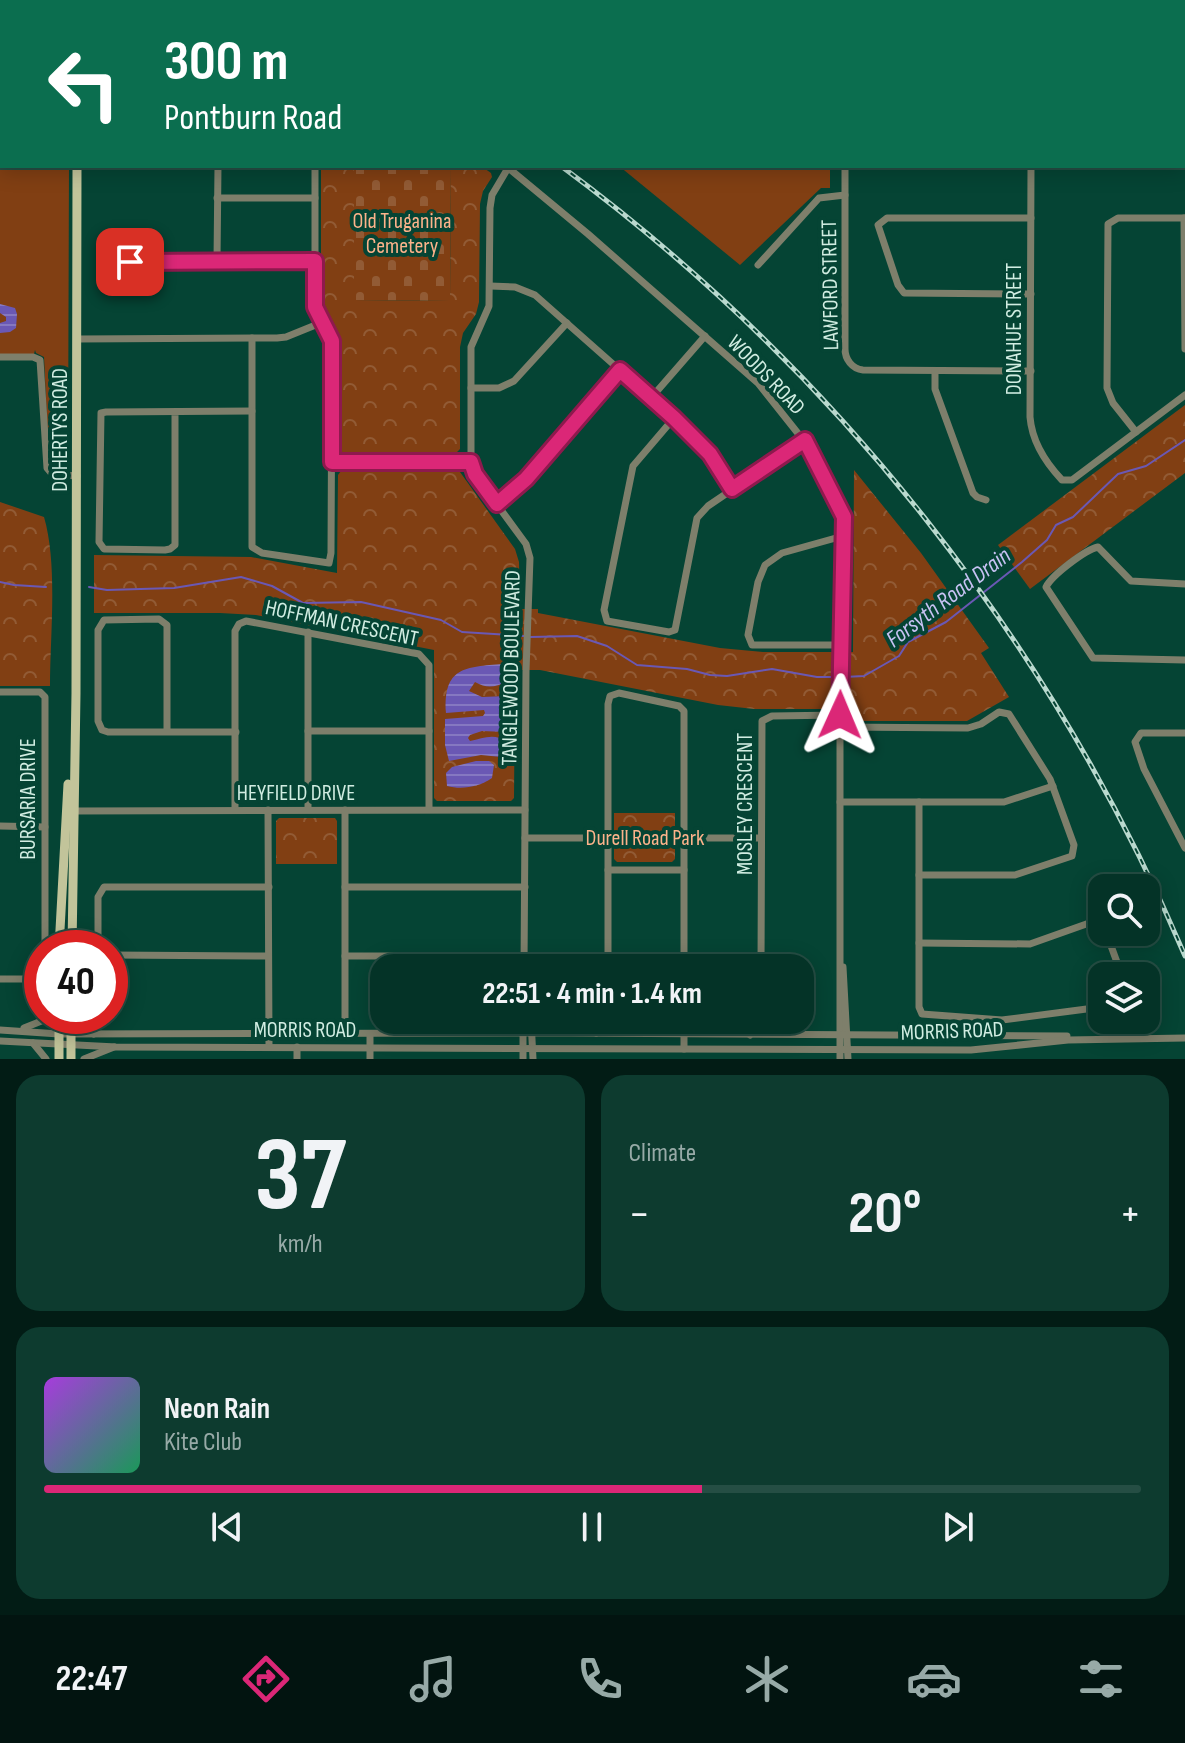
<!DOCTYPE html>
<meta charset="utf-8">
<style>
:root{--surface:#043327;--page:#0d3b2f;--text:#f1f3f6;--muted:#97aaa7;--line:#254e44;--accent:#db2777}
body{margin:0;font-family:"Sofia Sans Condensed",sans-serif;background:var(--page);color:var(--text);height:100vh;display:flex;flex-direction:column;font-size:30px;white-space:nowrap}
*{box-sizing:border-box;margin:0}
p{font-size:26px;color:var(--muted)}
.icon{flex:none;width:44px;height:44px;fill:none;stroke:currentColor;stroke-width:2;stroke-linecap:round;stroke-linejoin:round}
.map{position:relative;height:1059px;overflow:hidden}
.side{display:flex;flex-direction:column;gap:16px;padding:16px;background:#021c15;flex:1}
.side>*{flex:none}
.hud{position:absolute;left:0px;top:0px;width:1186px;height:168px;box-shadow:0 4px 20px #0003,0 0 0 2px var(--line);background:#0b6e4f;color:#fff;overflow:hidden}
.buttons{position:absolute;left:1088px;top:874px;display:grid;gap:16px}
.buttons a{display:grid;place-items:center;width:72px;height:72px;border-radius:16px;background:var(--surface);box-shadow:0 4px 20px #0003,0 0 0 2px var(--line);font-size:40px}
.speed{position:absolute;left:24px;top:930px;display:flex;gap:16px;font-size:40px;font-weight:700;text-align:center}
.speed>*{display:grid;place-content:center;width:104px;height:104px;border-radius:50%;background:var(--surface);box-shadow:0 4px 20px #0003,0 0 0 2px var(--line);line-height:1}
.speed .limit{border:12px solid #d22;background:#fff;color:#111}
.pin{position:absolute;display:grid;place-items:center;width:68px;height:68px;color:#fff;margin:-34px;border-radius:16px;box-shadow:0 4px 12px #0006}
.me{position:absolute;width:88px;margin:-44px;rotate:1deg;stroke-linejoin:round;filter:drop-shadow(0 0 6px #0008)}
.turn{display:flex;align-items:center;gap:28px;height:168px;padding:0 32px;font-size:36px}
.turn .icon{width:104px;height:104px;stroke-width:2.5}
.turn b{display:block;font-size:56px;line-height:68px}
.big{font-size:60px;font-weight:700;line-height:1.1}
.side .widget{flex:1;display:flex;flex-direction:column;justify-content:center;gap:12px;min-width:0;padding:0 28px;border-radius:24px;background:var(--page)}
.side .dial{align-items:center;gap:0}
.dial b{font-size:104px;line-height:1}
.song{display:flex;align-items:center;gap:24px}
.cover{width:96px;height:96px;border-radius:12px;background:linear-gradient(135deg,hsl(280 70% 55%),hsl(150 70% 35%))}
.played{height:8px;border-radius:4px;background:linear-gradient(90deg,var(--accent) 60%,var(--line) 60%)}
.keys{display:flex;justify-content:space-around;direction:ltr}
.heat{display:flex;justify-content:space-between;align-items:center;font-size:44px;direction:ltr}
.side .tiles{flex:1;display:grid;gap:16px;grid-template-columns:1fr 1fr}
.widget:last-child{grid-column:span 2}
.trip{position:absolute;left:370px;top:954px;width:444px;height:80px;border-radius:24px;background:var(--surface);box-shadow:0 4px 20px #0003,0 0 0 2px var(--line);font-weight:700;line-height:80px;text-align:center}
.menu{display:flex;height:128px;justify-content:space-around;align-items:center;background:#021410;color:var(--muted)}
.menu .icon{width:56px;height:56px}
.menu .selected{color:var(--accent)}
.menu b{font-size:36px;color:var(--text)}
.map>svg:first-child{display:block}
.grass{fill:#813f13}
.cemetery{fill:url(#cemetery-stones)}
.park{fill:url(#park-crowns)}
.water{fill:url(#water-rules)}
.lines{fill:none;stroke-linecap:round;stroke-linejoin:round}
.stream{stroke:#6a58b4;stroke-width:2}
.minor{stroke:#7e7f6b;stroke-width:7}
.major{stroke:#c2c49a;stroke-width:9}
.rail-casing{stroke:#b9d9ce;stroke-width:5}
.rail{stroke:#054434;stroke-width:2;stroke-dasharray:6;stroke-linecap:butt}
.route-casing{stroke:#8e194d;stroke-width:20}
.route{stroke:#db2777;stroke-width:14}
.labels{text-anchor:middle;stroke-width:8;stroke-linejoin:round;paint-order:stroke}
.park-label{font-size:22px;fill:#fdb38b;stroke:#054434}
.street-label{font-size:22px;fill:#d1ede2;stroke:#054434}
.water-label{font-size:24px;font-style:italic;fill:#c7c2f3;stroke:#054434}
</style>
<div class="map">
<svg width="1185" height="1059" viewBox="0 0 1185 1059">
<defs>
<pattern id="cemetery-stones" width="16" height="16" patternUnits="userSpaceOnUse" patternTransform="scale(2)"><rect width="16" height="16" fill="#813f13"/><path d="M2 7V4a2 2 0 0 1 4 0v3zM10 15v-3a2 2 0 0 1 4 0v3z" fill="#925b35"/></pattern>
<pattern id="park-crowns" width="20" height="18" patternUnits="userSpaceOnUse" patternTransform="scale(2)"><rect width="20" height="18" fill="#813f13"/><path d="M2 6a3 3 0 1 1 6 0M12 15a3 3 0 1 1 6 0" fill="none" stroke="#925b35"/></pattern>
<pattern id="water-rules" width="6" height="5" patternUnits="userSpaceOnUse" patternTransform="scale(2)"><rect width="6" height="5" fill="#6a58b4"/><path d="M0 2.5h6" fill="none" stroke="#8578c1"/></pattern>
</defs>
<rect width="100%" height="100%" fill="#054434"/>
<g class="grass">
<polygon points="370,0 773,0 773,2 374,2"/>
<polygon points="0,143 2,166 69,166 68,467 52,466 49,463 44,357 36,353 35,350 34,354 0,354"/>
<polygon points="619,166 830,166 830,188 821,188 740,265"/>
</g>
<polygon class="cemetery" points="354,166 451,166 450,301 353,300"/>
<g class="park">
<polygon points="110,0 247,0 252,2 110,2"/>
<polygon points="321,166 354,166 354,300 450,301 451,166 481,166 491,173 492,177 483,191 480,204 479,302 476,314 463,333 460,347 460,449 457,452 341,452 338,449 337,339 321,302"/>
<polygon points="1185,405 1185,473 1030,589 998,545"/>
<polygon points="854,470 921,553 989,648 981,653 1009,697 967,721 857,721 832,709 754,709 718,705 540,670 515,670 514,798 511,801 437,801 434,798 434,650 256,615 220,613 94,613 94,555 251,557 337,573 338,475 341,471 460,472 515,549 519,562 520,609 538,609 538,613 720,648 763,652 853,652"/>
<path d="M0 502 44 517C58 565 50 635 50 686H0Z"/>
<polygon points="614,813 675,813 675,859 672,862 617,862 614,859"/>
<polygon points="279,818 335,818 337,821 337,864 276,864 276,821"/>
</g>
<g class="water">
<polygon points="0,304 15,308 17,314 16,328 10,332 0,333 0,323 6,321 6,317 0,313"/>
<path d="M503 664 508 665 510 669 507 682C495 687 487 689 475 682L469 691 482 697 507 696 508 729 506 732 482 731 470 735 468 738 470 741C483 738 494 733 506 741L501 757 481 755 449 761 445 745V719L483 716 485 713 484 710 446 713C443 667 465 667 503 664Z"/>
<path d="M476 761H489L494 765 492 778C479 787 462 790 447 786L446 773 452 767Z"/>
</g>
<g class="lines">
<g class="stream">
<polyline points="0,582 14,585 46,587"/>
<polyline points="89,587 107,590 174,588 241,577 272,586 303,603 361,602 441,620 462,632 524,636"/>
<polyline points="530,637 577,636 607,646 637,665 687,669 710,675 727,676 772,669 817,677 838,677"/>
<polyline points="844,677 864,676 899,656 908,642 946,622 1022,562 1047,540 1056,525 1073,517 1118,474 1146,466 1185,440"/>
</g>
<g class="minor">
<polyline points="781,0 782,2"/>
<polyline points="800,0 800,2"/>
<polyline points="903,0 904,2"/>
<polyline points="910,0 910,2"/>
<polyline points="1127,0 1128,2"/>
<polyline points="1184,135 1185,135"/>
<polyline points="0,136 2,136"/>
<polyline points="506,166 588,234 758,383 812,451 844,517 840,727 840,1059"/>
<path d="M845 166V349C845 359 852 369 863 370L1031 371"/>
<path d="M1031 166 1030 417C1032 442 1045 462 1062 480H1072L1185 395"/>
<polyline points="508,168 492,195 490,208 489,306 471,347 471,462 479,480 526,544 530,558 526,671 524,968"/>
<polyline points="217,198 315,198"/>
<polyline points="1184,218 1185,349"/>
<polyline points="217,261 218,166"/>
<polyline points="130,262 315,261"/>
<polyline points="758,265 819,198 845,195"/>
<polyline points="490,286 515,287 535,295 674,418 710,454 732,489"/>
<polyline points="1031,294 904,293 898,285 878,225 887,218 1031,218"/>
<polyline points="252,338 252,547 262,553 329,563 331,553 332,348 329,333 315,307 315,166"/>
<polyline points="77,339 277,338 286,337 323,322"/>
<polyline points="0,357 33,357 40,360 47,468 52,474 77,476"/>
<polyline points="935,371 935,389 973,493 977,497 986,500"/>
<polyline points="471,388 499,388 514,381 567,323"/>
<polyline points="651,398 705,336"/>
<polyline points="175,412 175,545 170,549 165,550 104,549 99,542 101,413 106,412 252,411"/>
<polyline points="674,418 633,466 604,610 607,621 669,632 675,630 697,518 708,506 805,440"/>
<polyline points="1136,432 1113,403 1107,388 1108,224 1118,218 1185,218"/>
<polyline points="332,462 471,462"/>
<polyline points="497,504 526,479 620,370"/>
<path d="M1185 584 1131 581 1098 547C1085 550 1052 575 1046 587L1093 658 1185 660"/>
<polyline points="841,645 752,645 748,635 758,582 765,565 782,553 843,536"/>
<polyline points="0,692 40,692 45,697 45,948"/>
<polyline points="840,727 968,728 981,724 999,712 1009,714 1050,779 1074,845 1072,856 1015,875 919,875"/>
<polyline points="308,731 429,731"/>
<polyline points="167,732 167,625 159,619 104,620 98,630 98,721 102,730 108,732 236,732"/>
<polyline points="1185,733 1141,733 1135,742 1144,769 1185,848"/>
<polyline points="840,802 1004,802 1053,786"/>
<polyline points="919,802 919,1007 922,1014 1002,1020 1102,1007"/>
<polyline points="235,809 235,631 239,624 246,621 419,654 429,665 429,809"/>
<polyline points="308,809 308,632"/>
<polyline points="268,810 269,1047"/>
<polyline points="73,811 525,810"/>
<polyline points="0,826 45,827"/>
<polyline points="525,838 608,838"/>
<polyline points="684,838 761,838"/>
<polyline points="608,870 684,870"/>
<polyline points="345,887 525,887"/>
<polyline points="1106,932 1122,976"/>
<polyline points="919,943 1030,944 1092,922 1102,924"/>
<polyline points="98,948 98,897 104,887 269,887"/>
<polyline points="110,955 268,956"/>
<polyline points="345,956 525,956"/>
<polyline points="843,967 848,1059"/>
<polyline points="608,968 608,704 610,696 619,693 679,706 684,711 684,968"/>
<polyline points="761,968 762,721 772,716 840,715"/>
<polyline points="0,979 35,979 42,976"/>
<polyline points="84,1016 94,1034"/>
<polyline points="523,1020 523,1059"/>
<polyline points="531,1020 533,1059"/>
<polyline points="684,1020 684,1049"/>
<polyline points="24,1028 54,1016"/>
<polyline points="0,1030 59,1034 571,1033 1067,1036"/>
<polyline points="596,1033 606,1020"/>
<polyline points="345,1034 345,810"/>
<polyline points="370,1034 370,1059"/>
<polyline points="750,1035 759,1020"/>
<polyline points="0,1041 116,1047 971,1050 1068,1040 1185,1038"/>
<polyline points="33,1043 46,1059"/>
<polyline points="297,1047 297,1059"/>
<polyline points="84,1059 114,1047"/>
</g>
<g class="major">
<polyline points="76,0 76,2"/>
<polyline points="59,948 68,784"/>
<polyline points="72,948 76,693 77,166"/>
<polyline points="59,1016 59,1059"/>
<polyline points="71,1059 71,1016"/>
</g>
<g class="rail-casing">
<g id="rail">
<polyline points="297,0 301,2"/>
<path d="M561 166C835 368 1052 643 1185 956"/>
</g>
</g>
<use href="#rail" class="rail"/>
</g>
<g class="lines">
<g class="route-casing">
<polyline id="route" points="130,262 315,261 315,307 332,341 332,462 471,462 475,474 497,504 526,479 620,370 674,418 710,454 732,489 805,440 844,517 840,715"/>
</g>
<use href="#route" class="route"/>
</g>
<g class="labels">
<g class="park-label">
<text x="402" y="228">Old Truganina<tspan x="402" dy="25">Cemetery</tspan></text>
<text x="645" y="845">Durell Road Park</text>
</g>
<g class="street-label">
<text transform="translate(829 285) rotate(-91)" y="8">LAWFORD STREET</text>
<text transform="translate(1013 329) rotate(-90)" y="8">DONAHUE STREET</text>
<text transform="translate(767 374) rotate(46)" y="8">WOODS ROAD</text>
<text transform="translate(59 430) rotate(-90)" y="8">DOHERTYS ROAD</text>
<text transform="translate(342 622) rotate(12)" y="8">HOFFMAN CRESCENT</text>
<text transform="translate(510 668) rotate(-89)" y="8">TANGLEWOOD BOULEVARD</text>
<text x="296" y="800">HEYFIELD DRIVE</text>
<text transform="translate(27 799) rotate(-90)" y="8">BURSARIA DRIVE</text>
<text transform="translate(744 804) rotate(-90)" y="8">MOSLEY CRESCENT</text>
<text x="305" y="1037">MORRIS ROAD</text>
<text transform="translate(952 1030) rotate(-2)" y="8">MORRIS ROAD</text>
</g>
<g class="water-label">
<text transform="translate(948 597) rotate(-37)" y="8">Forsyth Road Drain</text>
</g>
</g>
</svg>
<div class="buttons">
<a><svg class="icon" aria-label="search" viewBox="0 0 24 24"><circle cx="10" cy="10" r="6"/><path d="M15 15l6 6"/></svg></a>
<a><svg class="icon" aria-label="layers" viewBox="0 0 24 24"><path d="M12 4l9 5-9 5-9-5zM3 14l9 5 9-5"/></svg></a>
</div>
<div class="speed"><div class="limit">40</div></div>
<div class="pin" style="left:130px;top:262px;background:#d93025"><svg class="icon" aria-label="arrive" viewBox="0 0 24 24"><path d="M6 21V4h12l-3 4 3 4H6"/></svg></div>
<svg class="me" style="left:840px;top:715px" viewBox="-20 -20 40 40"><path d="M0-17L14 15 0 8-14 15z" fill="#db2777" stroke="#fff" stroke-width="4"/></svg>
<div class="trip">22:51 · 4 min · 1.4 km</div>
<div class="hud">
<div class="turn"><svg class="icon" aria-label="left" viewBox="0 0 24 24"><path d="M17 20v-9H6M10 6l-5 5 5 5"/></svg><div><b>300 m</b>Pontburn Road</div></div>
</div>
</div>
<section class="side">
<div class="tiles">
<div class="widget dial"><b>37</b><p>km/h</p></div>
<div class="widget"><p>Climate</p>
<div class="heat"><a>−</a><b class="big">20°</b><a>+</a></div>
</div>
<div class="widget">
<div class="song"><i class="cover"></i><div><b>Neon Rain</b><p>Kite Club</p></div></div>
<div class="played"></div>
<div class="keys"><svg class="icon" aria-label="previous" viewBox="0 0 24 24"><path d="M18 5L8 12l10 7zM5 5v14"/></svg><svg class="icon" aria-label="pause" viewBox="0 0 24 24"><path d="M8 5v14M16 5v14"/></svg><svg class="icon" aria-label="next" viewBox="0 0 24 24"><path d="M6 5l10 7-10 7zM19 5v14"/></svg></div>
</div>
</div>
</section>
<nav class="menu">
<b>22:47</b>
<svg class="icon selected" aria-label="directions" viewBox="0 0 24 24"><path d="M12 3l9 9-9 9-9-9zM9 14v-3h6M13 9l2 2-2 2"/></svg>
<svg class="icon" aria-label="music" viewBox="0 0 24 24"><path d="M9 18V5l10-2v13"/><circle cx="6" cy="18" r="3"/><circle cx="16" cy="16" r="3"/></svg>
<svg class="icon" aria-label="phone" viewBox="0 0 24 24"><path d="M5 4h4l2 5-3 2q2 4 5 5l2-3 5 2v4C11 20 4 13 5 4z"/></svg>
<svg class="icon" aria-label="climate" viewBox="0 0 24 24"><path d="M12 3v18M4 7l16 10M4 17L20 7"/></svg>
<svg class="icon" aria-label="car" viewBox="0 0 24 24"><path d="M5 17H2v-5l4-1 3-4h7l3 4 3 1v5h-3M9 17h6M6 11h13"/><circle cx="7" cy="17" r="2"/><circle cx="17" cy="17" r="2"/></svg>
<svg class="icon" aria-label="filters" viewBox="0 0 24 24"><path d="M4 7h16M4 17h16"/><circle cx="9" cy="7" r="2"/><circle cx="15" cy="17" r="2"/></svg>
</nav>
